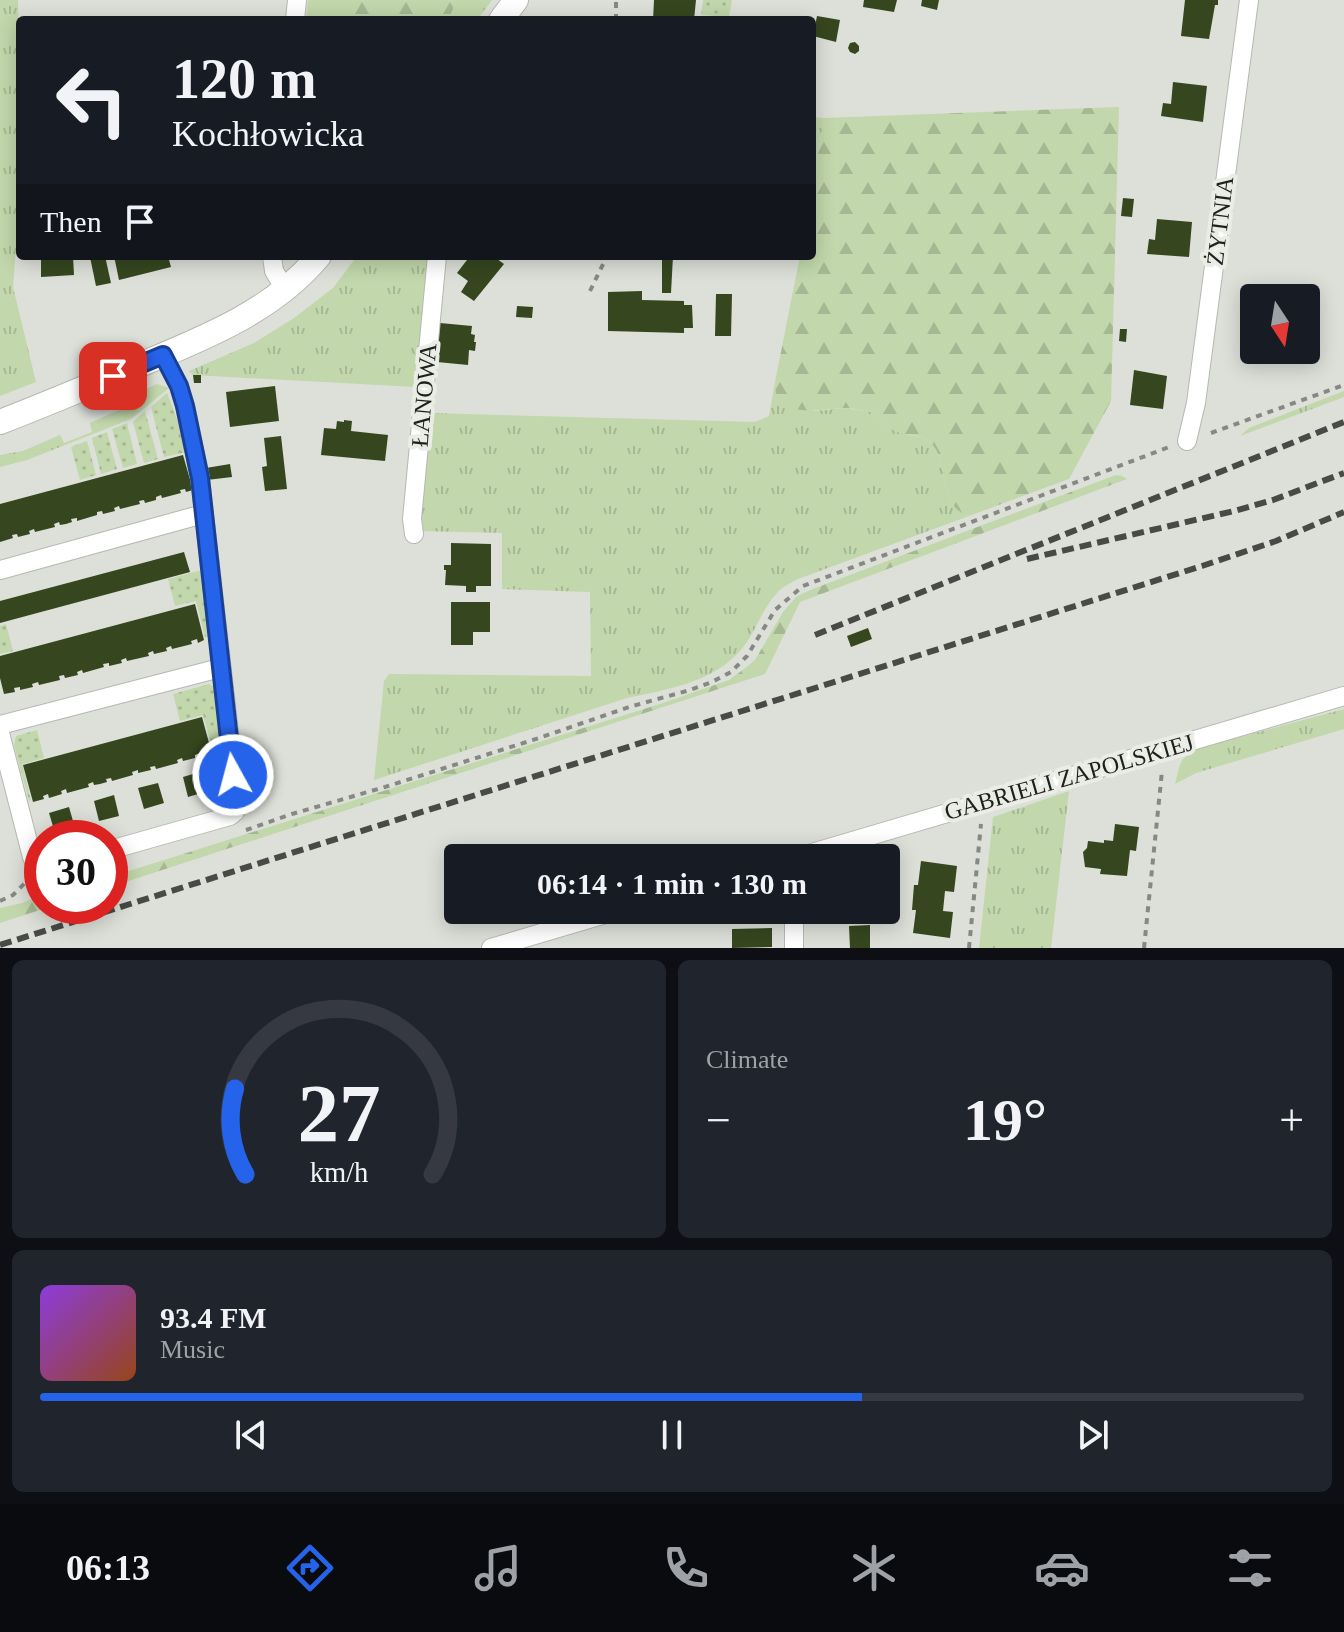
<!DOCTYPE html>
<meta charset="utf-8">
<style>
:root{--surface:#171b24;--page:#20242c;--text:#f1f3f6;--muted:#9ea1a6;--line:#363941;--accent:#2563eb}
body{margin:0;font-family:Georgia,serif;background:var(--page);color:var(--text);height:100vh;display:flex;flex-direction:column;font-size:30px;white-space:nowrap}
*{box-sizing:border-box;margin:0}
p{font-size:26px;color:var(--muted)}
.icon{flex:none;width:44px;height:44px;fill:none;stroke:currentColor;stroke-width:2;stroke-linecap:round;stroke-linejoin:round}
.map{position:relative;height:948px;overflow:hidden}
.sheet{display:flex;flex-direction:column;gap:12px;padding:12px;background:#0d0f14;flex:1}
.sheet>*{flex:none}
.hud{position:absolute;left:16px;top:16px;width:800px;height:244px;border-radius:8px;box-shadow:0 4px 20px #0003;background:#171b24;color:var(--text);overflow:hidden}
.needle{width:52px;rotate:168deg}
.tools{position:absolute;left:1240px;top:284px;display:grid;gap:16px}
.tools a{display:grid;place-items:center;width:80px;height:80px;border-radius:8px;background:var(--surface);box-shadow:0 4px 20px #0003;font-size:40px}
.speed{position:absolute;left:24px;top:820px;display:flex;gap:16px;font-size:40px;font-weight:700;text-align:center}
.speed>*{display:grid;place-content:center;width:104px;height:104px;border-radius:50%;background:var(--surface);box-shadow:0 4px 20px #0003;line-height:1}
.speed .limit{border:12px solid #d22;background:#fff;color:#111}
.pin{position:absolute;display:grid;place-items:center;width:68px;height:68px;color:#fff;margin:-34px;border-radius:16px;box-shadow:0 4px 12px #0006}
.me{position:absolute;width:88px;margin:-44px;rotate:353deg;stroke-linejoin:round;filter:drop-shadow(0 0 6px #0008)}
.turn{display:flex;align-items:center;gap:28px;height:168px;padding:0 24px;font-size:36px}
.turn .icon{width:104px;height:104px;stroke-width:2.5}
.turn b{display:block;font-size:56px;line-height:68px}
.then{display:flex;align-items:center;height:76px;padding:0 24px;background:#0003;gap:16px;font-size:30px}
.big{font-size:60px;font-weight:600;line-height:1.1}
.sheet .card{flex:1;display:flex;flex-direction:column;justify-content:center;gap:12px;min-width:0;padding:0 28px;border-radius:12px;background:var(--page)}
.sheet .dial{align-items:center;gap:0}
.dial svg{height:208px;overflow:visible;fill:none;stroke:var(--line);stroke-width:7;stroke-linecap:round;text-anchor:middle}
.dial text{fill:var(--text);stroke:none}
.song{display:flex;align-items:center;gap:24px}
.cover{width:96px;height:96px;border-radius:12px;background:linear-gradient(135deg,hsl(270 70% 55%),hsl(20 70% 35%))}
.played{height:8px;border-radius:4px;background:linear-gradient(90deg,var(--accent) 65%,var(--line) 65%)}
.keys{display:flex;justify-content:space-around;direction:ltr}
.heat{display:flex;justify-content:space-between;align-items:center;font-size:44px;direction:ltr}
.sheet .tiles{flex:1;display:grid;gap:12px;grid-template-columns:1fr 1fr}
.card:last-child{grid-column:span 2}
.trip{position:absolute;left:444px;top:844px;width:456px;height:80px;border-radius:8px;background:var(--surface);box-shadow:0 4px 20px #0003;font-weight:600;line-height:80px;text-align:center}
.dock{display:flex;height:128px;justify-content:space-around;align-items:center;background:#090b0e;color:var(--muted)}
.dock .icon{width:56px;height:56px}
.dock .selected{color:var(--accent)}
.dock b{font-size:36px;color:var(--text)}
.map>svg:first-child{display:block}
.grass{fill:url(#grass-tufts)}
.forest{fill:url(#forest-firs)}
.garden{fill:url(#garden-dots)}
.building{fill:#36471f}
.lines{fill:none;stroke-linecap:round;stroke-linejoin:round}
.minor-casing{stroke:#b5b8b0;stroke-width:20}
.tertiary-casing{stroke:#b5b8b0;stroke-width:26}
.path{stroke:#868983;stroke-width:4;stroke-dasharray:6 6;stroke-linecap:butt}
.minor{stroke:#fff;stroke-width:18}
.tertiary{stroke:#fff;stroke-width:24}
.rail{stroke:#474a46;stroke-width:6;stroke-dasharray:12 6;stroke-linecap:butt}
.route-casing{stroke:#184099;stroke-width:20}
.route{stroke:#2563eb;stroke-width:14}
.labels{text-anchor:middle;stroke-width:8;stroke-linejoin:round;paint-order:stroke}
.street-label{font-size:24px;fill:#1e201d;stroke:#e9ede5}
</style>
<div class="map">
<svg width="1344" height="948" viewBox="0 0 1344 948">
<defs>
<pattern id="grass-tufts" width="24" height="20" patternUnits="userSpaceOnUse" patternTransform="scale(2)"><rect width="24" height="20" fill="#c2d7ab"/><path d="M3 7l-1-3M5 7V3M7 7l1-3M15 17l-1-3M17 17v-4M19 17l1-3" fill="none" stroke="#a6b893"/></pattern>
<pattern id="forest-firs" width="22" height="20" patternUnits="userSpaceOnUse" patternTransform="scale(2)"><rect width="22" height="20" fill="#c2d7ab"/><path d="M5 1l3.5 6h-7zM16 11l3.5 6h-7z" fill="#a6b893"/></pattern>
<pattern id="garden-dots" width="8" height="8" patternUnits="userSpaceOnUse" patternTransform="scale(2)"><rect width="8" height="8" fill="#c2d7ab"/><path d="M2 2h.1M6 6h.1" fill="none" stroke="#a6b893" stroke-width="1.8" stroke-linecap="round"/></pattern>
</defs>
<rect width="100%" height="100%" fill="#dce0d8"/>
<g class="grass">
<polygon points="0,0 18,0 20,54 20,198 13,287 36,382 0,396"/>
<polygon points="308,0 492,0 477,20 306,20"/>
<polygon points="812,117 824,118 812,190"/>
<polygon points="357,256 428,256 415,387 193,375 189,371 254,343 294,318 333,288"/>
<path d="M775 382 777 396 815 411 844 408 872 412C878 420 888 428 898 432 910 437 924 434 933 445 950 467 937 506 969 516L798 579C791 583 782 587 777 593 761 610 755 634 740 651 713 682 666 690 627 698L374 780 384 681 389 674 591 676 590 592 502 589V533L420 531 430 413 755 422 769 416Z"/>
<polygon points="157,384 169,388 131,419 27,460 0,467 0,455 23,451 60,435 64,443 92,432 90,423 119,410 135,394"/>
<polygon points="1344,391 1344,397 1240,436 1249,428"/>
<path d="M1344 709V729L1196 773 1175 784C1180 766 1178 759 1196 749Z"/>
<polygon points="1069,791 1051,948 979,948 993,817"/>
</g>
<g class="forest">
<polygon points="336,0 457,0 448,20 342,20"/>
<path d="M1119 107 1111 401 1069 479 969 516C937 506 950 467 933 445 924 434 910 436 897 432 888 428 878 420 872 412 863 411 854 408 846 408 827 408 788 418 777 396 775 392 776 387 775 382L800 256H812V190L824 118Z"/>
<polygon points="1116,475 1122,476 1127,479 800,602 765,674 110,887 110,877 663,703 729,680 744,669 755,660 783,612 796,597 810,590"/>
<polygon points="42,895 42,906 52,906 0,923 0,908 22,903"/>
</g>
<g class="garden">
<polygon points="703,0 732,0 729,17 701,15"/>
<polygon points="167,393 186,443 187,452 164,457 151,407"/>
<polygon points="145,411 158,459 144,463 133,422"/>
<polygon points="127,423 137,464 123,468 112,429"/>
<polygon points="107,432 117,469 101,474 92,438"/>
<polygon points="87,441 96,475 80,480 71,447"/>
<polygon points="202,570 209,637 205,637 196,601 175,606 168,579"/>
<polygon points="6,624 13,651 0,654 0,626"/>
<polygon points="209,684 216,688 221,748 213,751 203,715 180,721 173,694"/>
<polygon points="37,730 44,758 22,764 31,800 29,801 14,745 16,736"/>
</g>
<g class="building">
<polygon points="654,0 696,0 694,20 653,20"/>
<polygon points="864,0 897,0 894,12 863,7"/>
<polygon points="922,0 939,0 937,10 921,6"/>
<polygon points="1185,0 1218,0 1218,5 1215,5 1209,39 1181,36"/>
<polygon points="817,16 840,20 836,42 813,36"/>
<polygon points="855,42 859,46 859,51 855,54 850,52 848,48 850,43"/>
<polygon points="1173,82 1207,86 1203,122 1161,116 1163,103 1171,104"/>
<polygon points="1123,198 1134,199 1132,217 1121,216"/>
<polygon points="1157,219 1192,222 1189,257 1147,254 1149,239 1155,240"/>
<polygon points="41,256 73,256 74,275 41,277"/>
<polygon points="96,256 105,256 111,283 96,286 90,257"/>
<polygon points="114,256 168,256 171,267 119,280"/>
<polygon points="470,256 493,256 504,264 474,301 461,292 468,281 457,273"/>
<polygon points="662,256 673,256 671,293 662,293"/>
<polygon points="642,291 642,300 684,301 684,305 692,305 693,328 684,328 684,333 608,331 608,292"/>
<polygon points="716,294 732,294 731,336 715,336"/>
<polygon points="517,306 533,307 532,318 516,317"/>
<polygon points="440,323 472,326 471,334 475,335 474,342 476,342 475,351 469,350 468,365 437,362"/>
<polygon points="1120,329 1127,329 1126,342 1119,341"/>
<polygon points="1134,370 1167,376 1163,409 1130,405"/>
<polygon points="193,375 201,375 201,383 194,383"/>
<polygon points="275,386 279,421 230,427 226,392"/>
<polygon points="344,420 352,421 351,431 388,435 385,461 321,455 324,428 336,429 337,421 344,422"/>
<polygon points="281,436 287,489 265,491 262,467 267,466 264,438"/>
<polygon points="183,455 193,490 186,492 185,489 180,490 181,493 162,498 161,495 156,497 156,500 145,503 144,500 139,501 140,504 120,509 119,506 114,508 115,511 103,514 102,511 97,512 97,515 77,521 77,518 71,519 72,522 66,524 60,525 59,522 54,524 55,527 35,532 34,529 29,531 30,534 18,537 17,534 12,535 13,538 0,542 0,504"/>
<polygon points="230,464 232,477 207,480 206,468"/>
<polygon points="451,543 491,544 491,586 476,586 476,592 466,592 466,586 445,585 446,570 444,570 444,565 451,565"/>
<polygon points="184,552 190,572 0,623 0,601"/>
<polygon points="451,602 490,602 490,632 473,632 473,645 451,645"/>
<polygon points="195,604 204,640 198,643 197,639 191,641 192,644 172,649 171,646 166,648 167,651 154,654 153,651 148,653 149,656 127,661 126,658 121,660 122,663 109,666 109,663 103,664 104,667 83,673 82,670 77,672 78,675 65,678 64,675 59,676 60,680 39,685 38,682 32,684 33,687 20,690 20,687 14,688 15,692 4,694 0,678 0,656"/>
<polygon points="868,628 872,639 851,647 847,636"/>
<polygon points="202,717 212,754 201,757 200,753 195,755 195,758 183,761 182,758 177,760 178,763 156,769 155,766 150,767 151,770 138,773 138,770 132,772 133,775 112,781 111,778 106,779 107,782 100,784 94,785 93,782 88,784 89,787 67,793 66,789 61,791 62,794 49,798 48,794 43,796 44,799 33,802 23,765"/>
<polygon points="203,771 208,791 188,797 183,777"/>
<polygon points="158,783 164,803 144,809 138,788"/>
<polygon points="114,795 119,816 99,821 94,801"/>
<polygon points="69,807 75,828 55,833 49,813"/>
<polygon points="1115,824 1139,827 1136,851 1130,850 1127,876 1100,874 1101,869 1085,867 1083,852 1087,848 1088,841 1104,843 1104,840 1113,841"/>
<polygon points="921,861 957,866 954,892 945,891 943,911 953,912 950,938 913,933 916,910 912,910 914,885 918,885"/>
<rect x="822" y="910" width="27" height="11"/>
<polygon points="870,925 870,948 850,948 849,926"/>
<polygon points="772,928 772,947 732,948 732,929"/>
</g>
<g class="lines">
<g class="minor-casing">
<g id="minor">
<polyline points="295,20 297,0"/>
<polyline points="272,256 274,271 285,289"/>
<polyline points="1187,441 1196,403 1249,0"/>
<polyline points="414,534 412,519 437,256"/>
<polyline points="0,570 203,514"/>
<polyline points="0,725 220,668"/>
<polyline points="0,733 32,857 35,864 42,866"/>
<polyline points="110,850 230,816 235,812 237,802 200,478 185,406 179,386 163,355"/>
<polyline points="795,858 1344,696"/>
<polyline points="794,910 794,948"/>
<polyline points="491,948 619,910"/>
</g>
</g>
<g class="tertiary-casing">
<g id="tertiary">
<polyline points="501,20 516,0"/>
<path d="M0 422C42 406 84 388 125 371 194 342 270 315 319 256"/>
</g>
</g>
<g class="path">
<polyline points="616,20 616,0"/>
<polyline points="590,291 607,256"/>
<polyline points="1211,433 1344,385"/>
<polyline points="246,830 292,814 385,787 539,738 629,707 690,690 712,682 731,672 747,656 775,610 803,586 1169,447"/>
<polyline points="0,901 13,895 27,881"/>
<polyline points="969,948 981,824"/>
<polyline points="1144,948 1162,771"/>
</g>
<use href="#minor" class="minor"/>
<use href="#tertiary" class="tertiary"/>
<g class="rail">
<polyline points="1027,559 1234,511 1273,500 1344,473"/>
<polyline points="815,635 1344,422"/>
<polyline points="0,945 1202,566 1276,541 1344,512"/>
</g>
</g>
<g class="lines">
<g class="route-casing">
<polyline id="route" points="113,376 163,355 179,386 185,406 200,478 233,775"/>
</g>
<use href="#route" class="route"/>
</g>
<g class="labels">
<g class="street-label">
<text transform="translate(1220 221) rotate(-83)" y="8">ŻYTNIA</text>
<text transform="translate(424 395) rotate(-85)" y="8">ŁANOWA</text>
<text transform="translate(1069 777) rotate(-16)" y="8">GABRIELI ZAPOLSKIEJ</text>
</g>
</g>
</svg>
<div class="tools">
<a><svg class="needle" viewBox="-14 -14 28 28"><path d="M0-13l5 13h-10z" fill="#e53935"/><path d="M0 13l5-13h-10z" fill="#9ea1a6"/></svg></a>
</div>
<div class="speed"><div class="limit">30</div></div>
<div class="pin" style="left:113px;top:376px;background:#d93025"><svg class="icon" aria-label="arrive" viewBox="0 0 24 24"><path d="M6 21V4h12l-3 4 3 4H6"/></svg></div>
<svg class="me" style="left:233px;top:775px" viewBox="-20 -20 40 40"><circle r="17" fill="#2563eb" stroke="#fff" stroke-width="3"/><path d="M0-11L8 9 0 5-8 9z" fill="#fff"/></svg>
<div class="trip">06:14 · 1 min · 130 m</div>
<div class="hud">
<div class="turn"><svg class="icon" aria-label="left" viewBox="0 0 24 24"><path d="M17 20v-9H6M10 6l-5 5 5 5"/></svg><div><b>120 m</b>Kochłowicka</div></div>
<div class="then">Then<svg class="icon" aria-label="arrive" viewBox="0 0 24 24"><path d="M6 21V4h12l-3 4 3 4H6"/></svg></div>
</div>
</div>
<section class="sheet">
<div class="tiles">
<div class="card dial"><svg viewBox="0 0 100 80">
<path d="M14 69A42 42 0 1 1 86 69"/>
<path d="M14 69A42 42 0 0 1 10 36" stroke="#2563eb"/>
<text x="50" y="56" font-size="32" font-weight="700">27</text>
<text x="50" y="72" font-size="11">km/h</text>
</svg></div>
<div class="card"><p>Climate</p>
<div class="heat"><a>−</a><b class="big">19°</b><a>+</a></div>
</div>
<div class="card">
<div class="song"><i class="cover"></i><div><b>93.4 FM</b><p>Music</p></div></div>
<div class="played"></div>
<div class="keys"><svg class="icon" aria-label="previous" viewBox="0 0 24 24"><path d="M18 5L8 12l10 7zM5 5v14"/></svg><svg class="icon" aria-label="pause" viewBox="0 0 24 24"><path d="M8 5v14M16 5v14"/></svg><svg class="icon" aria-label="next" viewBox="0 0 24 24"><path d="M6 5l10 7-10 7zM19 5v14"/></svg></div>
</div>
</div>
</section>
<nav class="dock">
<b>06:13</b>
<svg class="icon selected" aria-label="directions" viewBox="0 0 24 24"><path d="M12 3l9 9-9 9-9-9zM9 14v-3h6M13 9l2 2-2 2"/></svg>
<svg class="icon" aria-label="music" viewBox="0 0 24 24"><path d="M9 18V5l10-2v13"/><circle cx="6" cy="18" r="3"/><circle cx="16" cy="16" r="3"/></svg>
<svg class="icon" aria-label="phone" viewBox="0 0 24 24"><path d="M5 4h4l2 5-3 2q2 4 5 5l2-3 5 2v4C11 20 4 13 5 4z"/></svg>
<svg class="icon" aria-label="climate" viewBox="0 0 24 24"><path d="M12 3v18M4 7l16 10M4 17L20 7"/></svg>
<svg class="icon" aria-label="car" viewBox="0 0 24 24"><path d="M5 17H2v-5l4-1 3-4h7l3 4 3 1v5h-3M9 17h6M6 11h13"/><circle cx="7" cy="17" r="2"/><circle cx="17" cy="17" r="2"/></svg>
<svg class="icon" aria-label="filters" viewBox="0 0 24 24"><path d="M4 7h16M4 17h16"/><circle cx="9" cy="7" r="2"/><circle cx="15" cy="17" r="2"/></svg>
</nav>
